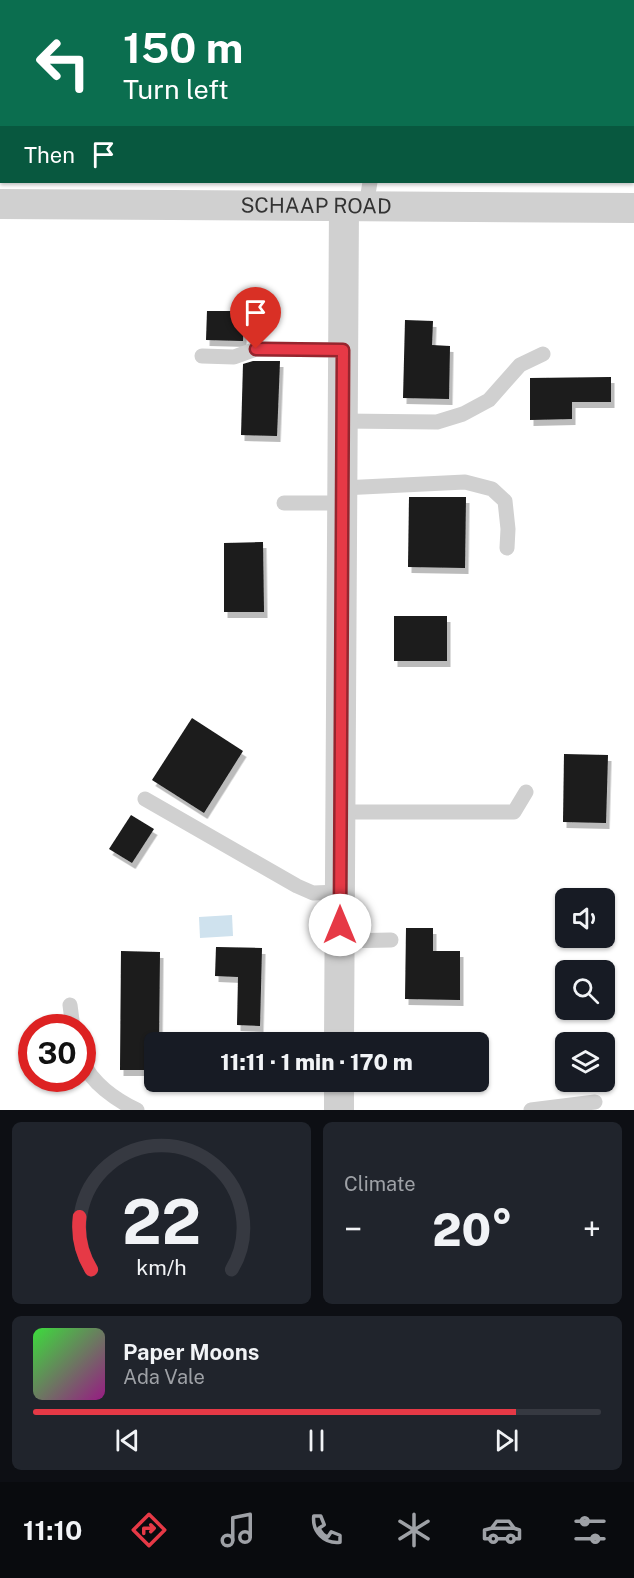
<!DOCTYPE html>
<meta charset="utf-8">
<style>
:root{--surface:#171b24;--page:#20242c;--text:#f1f3f6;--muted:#9ea1a6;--line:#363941;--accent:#e63946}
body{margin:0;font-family:"Public Sans",sans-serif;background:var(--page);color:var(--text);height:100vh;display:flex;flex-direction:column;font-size:22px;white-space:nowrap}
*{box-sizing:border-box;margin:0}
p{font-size:20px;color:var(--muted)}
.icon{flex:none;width:33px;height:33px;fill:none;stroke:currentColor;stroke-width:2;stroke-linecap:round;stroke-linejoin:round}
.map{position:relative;height:1110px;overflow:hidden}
.panel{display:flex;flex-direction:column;gap:12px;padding:12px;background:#0d0f14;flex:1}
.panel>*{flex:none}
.banner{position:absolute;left:0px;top:0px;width:634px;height:183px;box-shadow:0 2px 4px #0004;background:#0b6e4f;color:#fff;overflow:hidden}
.controls{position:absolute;left:555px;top:888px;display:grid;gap:12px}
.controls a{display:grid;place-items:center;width:60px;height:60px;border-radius:9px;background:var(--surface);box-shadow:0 2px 4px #0004;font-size:30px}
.speed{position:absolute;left:18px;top:1014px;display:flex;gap:12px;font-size:30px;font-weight:700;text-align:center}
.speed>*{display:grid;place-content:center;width:78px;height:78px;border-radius:50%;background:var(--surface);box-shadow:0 2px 4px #0004;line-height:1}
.speed .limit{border:9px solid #d22;background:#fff;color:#111}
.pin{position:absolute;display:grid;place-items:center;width:51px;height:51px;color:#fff;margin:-62px -26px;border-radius:50% 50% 50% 0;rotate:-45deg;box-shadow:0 0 6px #0007}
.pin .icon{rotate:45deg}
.me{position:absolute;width:66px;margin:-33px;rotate:0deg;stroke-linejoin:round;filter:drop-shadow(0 0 4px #0008)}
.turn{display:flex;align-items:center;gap:21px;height:126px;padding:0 24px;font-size:27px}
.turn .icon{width:78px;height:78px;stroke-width:2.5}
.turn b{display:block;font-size:42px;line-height:51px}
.then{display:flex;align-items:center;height:57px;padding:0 24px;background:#0003;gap:12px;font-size:22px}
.big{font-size:45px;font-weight:800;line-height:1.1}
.panel .tile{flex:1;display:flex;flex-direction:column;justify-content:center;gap:9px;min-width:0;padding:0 21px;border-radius:9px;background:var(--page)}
.panel .dial{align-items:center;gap:0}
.dial svg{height:156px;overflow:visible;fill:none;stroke:var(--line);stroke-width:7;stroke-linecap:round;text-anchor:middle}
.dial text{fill:var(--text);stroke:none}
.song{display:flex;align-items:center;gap:18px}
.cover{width:72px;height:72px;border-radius:9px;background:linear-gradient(135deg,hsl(120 70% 55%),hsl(310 70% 35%))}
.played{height:6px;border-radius:3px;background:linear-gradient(90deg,var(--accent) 85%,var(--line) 85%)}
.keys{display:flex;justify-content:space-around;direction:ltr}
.heat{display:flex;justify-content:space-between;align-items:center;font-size:33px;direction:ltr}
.panel .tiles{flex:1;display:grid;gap:12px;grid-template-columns:1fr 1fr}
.tile:last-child{grid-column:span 2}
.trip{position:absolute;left:144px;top:1032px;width:345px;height:60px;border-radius:9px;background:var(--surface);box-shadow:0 2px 4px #0004;font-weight:800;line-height:60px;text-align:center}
.menu{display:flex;height:96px;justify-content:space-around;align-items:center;background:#090b0e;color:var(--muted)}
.menu .icon{width:42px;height:42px}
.menu .current{color:var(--accent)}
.menu b{font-size:27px;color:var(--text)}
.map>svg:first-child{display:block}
.green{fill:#e6ecdf}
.water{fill:#cfe2ee}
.building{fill:#1a1a1a;filter:url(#shadow)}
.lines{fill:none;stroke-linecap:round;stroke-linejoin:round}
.service{stroke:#d0d0d0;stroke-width:15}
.minor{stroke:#d0d0d0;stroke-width:30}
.route-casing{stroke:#96252e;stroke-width:15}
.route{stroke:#e63946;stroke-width:10}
.labels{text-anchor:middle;stroke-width:6;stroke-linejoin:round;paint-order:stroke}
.street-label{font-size:21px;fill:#333;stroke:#fff}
</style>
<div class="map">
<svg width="634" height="1110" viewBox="0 0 634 1110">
<defs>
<filter id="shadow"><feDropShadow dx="3.5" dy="6" stdDeviation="0" flood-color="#0004"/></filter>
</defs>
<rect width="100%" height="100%" fill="#fff"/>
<polygon class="green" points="0,0 270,0 2,2 0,87"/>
<polygon class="water" points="232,915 233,936 200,938 199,917"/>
<g class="building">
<polygon points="207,311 244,311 243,341 206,340"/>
<polygon points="405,320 433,321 432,345 450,346 449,399 403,398"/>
<polygon points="253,361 280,361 277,436 241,435 243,364"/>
<polygon points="611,377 611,402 572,402 572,419 530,420 530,378"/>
<polygon points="409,497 466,497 465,568 408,567"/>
<polygon points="263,542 264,612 224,612 224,543"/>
<rect x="394" y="616" width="53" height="45"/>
<polygon points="192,718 243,751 204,813 152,780"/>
<polygon points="564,754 608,755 606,823 563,822"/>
<polygon points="131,815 154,829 132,863 109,849"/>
<polygon points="406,928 433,928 433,951 460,951 460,1000 405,999"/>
<polygon points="216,947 262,948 260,1026 237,1025 238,977 215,976"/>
<polygon points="121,951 160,952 159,1042 154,1042 154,1070 120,1070"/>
</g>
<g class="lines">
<g class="service">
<polyline points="415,2 416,0"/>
<polyline points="366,206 370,182"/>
<polyline points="202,356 234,357 256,349 343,350"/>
<polyline points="343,421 437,422 463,414 489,400 520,365 543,354"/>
<polyline points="342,488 465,482 492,489 505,501 508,529 507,548"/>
<polyline points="284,503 342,503"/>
<polyline points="145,799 297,886 313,893 340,892"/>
<polyline points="340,812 514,812 526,792"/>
<polyline points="340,941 391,940"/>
<polyline points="70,1005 73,1028"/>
<path d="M82 1060C91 1083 116 1100 137 1110"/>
<polyline points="531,1110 595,1102"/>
</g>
<g class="minor">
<path id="s1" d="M0 204 634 208"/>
<polyline points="339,1042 344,206"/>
<polyline points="339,1110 339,1082"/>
</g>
</g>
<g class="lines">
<g class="route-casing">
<polyline id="route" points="256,349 343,350 340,925"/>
</g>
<use href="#route" class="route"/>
</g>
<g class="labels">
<g class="street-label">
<text dy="7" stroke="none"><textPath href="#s1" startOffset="316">SCHAAP ROAD</textPath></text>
</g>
</g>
</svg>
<div class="controls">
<a><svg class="icon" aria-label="sound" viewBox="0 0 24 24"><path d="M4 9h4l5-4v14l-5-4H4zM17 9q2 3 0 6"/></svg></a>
<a><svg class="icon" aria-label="search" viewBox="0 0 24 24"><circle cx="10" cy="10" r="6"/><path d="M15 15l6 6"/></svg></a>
<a><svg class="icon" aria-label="layers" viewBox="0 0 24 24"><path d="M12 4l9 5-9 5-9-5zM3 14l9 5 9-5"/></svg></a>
</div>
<div class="speed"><div class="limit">30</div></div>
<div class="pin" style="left:256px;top:349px;background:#d93025"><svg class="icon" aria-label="arrive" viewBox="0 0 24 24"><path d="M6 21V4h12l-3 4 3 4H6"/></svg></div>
<svg class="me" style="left:340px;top:925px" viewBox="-20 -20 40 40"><circle r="19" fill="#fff"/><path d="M0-13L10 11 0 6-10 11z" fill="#e63946"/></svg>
<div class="trip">11:11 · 1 min · 170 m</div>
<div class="banner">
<div class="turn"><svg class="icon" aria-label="left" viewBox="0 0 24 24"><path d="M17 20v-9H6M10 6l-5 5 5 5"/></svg><div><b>150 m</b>Turn left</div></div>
<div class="then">Then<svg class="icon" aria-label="arrive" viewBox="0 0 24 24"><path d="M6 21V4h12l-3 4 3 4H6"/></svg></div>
</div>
</div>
<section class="panel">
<div class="tiles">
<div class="tile dial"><svg viewBox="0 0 100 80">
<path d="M14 69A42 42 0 1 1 86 69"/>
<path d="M14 69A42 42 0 0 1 8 42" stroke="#e63946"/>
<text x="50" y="56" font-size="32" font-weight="700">22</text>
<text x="50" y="72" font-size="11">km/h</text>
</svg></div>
<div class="tile"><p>Climate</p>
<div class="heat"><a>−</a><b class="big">20°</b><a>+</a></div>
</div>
<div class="tile">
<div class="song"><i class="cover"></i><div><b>Paper Moons</b><p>Ada Vale</p></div></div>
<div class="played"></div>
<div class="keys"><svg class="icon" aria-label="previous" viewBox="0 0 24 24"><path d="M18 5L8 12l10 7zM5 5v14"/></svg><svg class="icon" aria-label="pause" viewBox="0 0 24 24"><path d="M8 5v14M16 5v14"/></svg><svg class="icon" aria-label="next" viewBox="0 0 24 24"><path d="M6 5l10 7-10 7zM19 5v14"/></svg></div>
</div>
</div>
</section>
<nav class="menu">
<b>11:10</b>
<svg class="icon current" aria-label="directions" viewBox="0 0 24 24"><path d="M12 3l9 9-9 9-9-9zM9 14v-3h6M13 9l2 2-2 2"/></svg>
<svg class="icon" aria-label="music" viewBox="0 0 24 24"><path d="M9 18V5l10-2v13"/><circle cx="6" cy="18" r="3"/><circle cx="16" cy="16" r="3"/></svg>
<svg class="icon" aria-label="phone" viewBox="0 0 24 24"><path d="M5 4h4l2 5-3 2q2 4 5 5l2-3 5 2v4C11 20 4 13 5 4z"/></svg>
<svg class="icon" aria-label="climate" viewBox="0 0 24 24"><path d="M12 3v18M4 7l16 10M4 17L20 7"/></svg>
<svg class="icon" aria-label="car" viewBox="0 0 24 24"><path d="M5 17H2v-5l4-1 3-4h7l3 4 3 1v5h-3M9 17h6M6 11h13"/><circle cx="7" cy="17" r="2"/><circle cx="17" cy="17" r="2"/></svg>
<svg class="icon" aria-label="filters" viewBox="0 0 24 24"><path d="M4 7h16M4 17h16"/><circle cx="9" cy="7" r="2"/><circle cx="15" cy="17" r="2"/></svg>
</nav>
